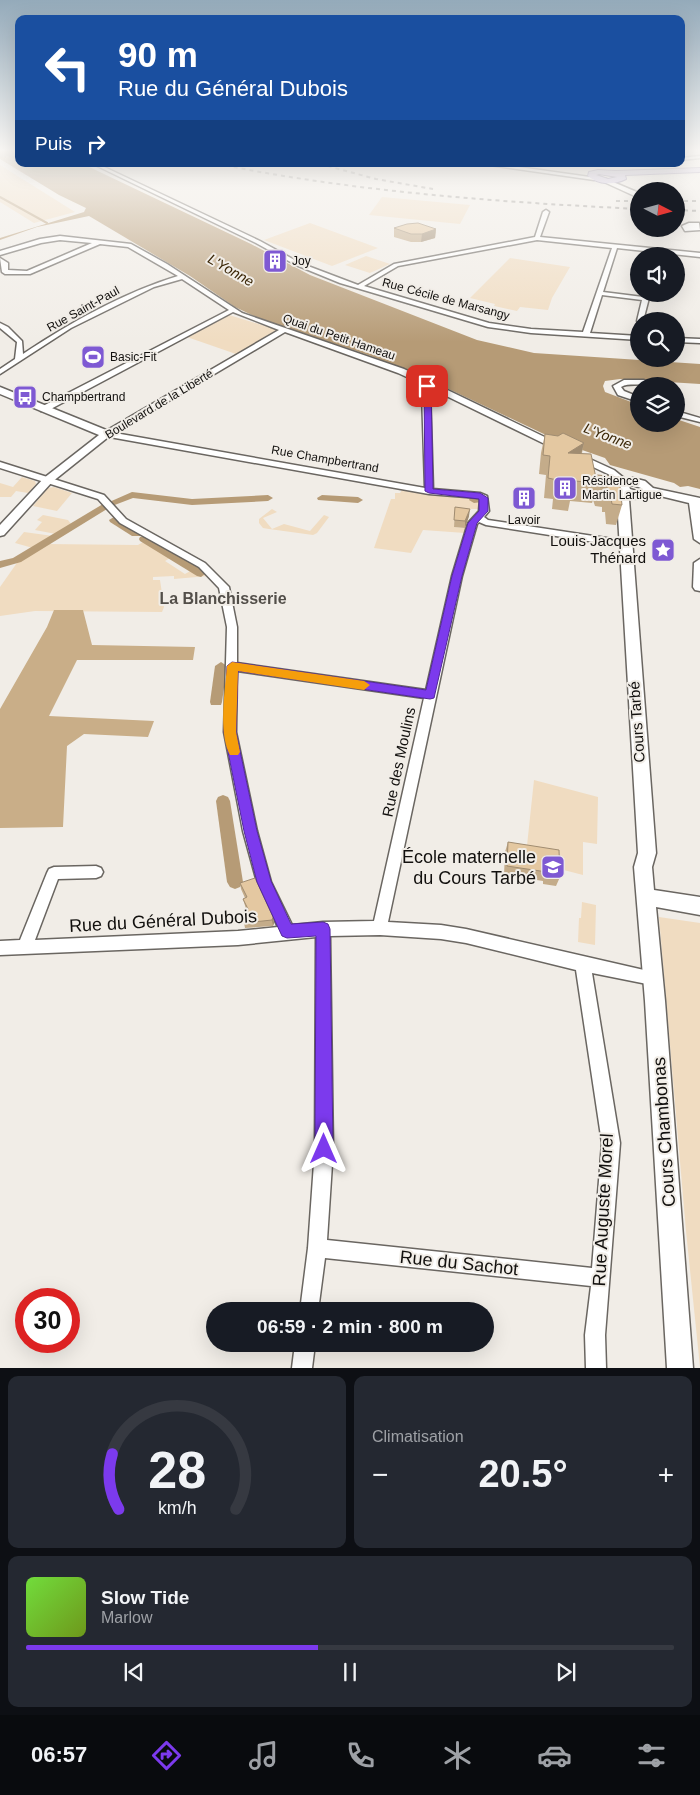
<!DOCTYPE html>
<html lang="fr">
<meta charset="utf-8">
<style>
:root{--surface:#171b24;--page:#242831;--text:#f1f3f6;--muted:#9ea1a6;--line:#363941;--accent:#7c3aed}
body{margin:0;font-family:Arial,sans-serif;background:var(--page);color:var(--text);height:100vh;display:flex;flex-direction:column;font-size:19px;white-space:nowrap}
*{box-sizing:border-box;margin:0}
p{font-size:16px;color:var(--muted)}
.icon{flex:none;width:28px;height:28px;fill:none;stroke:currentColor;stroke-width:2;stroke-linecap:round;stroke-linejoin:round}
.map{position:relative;height:1368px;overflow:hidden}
.drawer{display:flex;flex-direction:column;gap:8px;padding:8px;background:#0d0f14;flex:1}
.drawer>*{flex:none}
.banner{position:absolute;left:15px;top:15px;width:670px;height:152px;border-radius:10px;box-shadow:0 5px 20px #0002;background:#1a4fa0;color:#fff;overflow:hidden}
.needle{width:32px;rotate:96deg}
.buttons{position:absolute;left:630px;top:182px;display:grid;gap:10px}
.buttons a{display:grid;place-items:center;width:55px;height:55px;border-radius:50%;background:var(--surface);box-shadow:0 5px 20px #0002;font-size:25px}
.speed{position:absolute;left:15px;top:1288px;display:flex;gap:10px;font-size:25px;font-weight:700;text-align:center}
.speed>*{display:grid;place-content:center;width:65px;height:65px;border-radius:50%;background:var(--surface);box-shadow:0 5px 20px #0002;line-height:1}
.speed .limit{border:8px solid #d22;background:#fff;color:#111}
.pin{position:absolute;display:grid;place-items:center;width:42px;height:42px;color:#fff;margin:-21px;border-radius:10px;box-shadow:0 2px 8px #0006}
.me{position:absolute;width:55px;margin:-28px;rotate:0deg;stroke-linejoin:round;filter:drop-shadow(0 0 4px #0008)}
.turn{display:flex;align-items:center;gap:18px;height:105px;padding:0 20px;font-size:22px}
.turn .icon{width:65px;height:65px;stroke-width:2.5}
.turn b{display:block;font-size:35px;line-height:42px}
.then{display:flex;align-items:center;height:48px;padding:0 20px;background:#0003;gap:10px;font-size:19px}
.big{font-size:38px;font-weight:700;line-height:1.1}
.drawer .tile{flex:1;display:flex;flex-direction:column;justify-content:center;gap:8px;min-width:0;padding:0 18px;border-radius:10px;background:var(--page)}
.drawer .dial{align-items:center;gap:0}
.dial svg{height:130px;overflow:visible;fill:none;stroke:var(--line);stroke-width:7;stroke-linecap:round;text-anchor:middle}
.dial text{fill:var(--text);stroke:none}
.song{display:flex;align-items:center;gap:15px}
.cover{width:60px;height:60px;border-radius:8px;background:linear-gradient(135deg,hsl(100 70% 55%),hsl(80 70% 35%))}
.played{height:5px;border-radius:2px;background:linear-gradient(90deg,var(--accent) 45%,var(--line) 45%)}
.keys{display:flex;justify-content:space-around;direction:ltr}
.heat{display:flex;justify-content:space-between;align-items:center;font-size:28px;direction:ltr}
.drawer .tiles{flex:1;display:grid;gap:8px;grid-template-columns:1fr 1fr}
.tile:last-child{grid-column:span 2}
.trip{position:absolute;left:206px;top:1302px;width:288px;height:50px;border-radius:25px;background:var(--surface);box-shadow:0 5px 20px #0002;font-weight:700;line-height:50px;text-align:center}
.dock{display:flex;height:80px;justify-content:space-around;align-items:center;background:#090b0e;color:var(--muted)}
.dock .icon{width:35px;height:35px}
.dock .active{color:var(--accent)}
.dock b{font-size:22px;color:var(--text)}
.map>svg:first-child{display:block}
.green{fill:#f0dcc1}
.forest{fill:#c9ae88}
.water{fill:#b69b76}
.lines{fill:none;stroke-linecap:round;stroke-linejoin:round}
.stream{stroke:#b69b76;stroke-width:2}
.canal{fill:#b69b76;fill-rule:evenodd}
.street-casing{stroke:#6a6661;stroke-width:3}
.secondary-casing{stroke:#6a6661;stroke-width:3}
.primary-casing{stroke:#685c8d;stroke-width:2}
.street{fill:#fff;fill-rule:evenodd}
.secondary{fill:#fff;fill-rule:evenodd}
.primary{fill:#c1b6e4;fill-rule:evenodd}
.rail{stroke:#8c8985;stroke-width:2;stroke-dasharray:4 4;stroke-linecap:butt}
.wall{fill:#c4ac8a}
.shaded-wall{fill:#a08c71}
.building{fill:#e4c8a1;stroke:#a08c71}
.route{fill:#7c3aed;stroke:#51269a}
.slow{fill:#f59e0b}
.labels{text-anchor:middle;stroke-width:4;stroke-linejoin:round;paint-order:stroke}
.far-poi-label{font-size:12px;fill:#12100e;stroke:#f1ede7;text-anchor:start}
.far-street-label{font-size:12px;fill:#12100e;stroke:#f1ede7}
.far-water-label{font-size:14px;font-style:italic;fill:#3a2606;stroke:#f1ede7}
.poi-label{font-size:15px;fill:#12100e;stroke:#f1ede7;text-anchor:end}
.street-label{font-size:15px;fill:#12100e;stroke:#f1ede7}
.neighbourhood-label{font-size:16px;font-weight:bold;fill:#524e49;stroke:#f1ede7}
.near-poi-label{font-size:18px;fill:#12100e;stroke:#f1ede7;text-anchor:end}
.near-street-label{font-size:18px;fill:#12100e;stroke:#f1ede7}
</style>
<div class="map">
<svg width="700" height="1368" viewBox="0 0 700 1368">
<rect width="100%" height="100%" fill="#f1ede7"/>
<g class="green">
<polygon points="0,165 75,212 34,223 0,202"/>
<polygon points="382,197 470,205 460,224 369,215"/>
<polygon points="310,223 378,248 332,266 264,240"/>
<polygon points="366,256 390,264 370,273 345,265"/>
<polygon points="510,258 570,267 552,298 548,310 520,307 517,311 494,306 495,304 470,298"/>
<polygon points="229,315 275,329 275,331 236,354 187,337"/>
<polygon points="22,477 35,481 36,484 28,493 16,491 11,497 0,497 0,483 13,487"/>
<polygon points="54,487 72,493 57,511 33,506 48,488"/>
<polygon points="402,490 476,498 479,501 479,509 468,509 468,516 454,514 454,527 466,528 465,533 423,530 411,553 374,548 391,499 395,499 395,493 400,493"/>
<polygon points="272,509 277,512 263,518 272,529 284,524 310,531 324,515 329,517 317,533 313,535 269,529 263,528 259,523 259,519"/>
<polygon points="43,515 68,520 71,524 56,534 35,530 42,522 37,520"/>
<polygon points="24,532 53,536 33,548 15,543"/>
<polygon points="143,542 170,558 165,561 185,574 192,570 197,573 204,572 208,576 174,579 174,576 153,577 153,580 160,580 164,607 162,612 35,611 0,616 0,587 19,560 45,544 138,545"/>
<polygon points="534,780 598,797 597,844 583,842 583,875 556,868 526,855"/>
<polygon points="582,902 596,905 595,945 578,942 579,918 581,918"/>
<polygon points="659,917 700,923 700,1367 686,1231"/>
</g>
<polygon class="forest" points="54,610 83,610 92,645 195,647 193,660 77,660 49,716 154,721 148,737 84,734 67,746 63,827 0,828 0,709 47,627"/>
<polygon class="water" points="0,150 19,150 19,164 83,164 251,244 310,275 477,340 534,353 700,364 700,384 620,379 605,381 603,386 605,392 639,405 639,424 676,424 676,419 700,427 700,489 688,486 680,487 674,483 610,465 605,458 565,444 419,375 371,356 258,318 235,307 190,276 89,216 37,227 0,240 0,238 84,212 86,208 59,195 0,159"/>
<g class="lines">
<polyline class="stream" points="0,197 47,223"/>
<g class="canal">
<polygon points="132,492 192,499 268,495 273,498 268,501 192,505 133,498 112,506 107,503"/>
<polygon points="322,495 358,497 363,500 358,503 318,500 317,498"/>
<polygon points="478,497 483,500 482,502 474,503 469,500 470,498"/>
<polygon points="103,504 108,507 107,509 21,562 0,568 0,561 13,558"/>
<polygon points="114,517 140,532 141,534 140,536 132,536 110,522 109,520"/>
<polygon points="144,536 205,570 206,573 201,577 197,576 140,541 139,539 140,537"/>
<polygon points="221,662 227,666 222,702 221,705 211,705 210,702 215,666"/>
<polygon points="223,795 228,797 230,801 243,882 240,887 235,889 230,887 227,882 216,801 218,797"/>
</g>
<g class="street-casing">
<g id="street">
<polygon points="700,156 700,158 681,160 681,158"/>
<path d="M93 164H98L260 241 300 263 358 285 394 264 535 237 543 212 546 210 549 212 540 237 700 253V257L617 248 603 292 643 297 644 294H650L643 321 639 323 637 321 642 300 602 295 590 333 639 336V340L531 333 488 327 340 283 296 265 256 243ZM537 240 612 248 583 332 531 329 489 323 364 286 398 266Z"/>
<path d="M60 236 131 244 167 264 242 313 404 369 559 444V448H553L430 388 433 489 480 493 487 496 489 511 484 517 488 520 626 541 631 544 626 547 486 525 479 522 477 524 462 576 388 922 441 925 466 929 657 973 659 978 657 983 652 985 592 973 620 1143 605 1335 606 1368H586L585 1335 591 1286 325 1258 318 1311H300L308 1248 315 1149 316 937 238 945 0 955V941L20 940 47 873 49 869 54 867 96 866 101 868 103 872 101 876 96 878 58 879 35 940 238 931 278 927 257 882 243 831 224 732 227 627 219 588 199 567 120 523 98 499 0 468V462L104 495 126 519 205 563 229 587 237 627V663L426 690 452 576 468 523 479 511 480 499 478 498 429 494 104 436V432L279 330 233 312 47 411H41V407L229 310 182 279 154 287 71 328 0 374V369L15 359 17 342 0 328V323L8 327 22 341 23 354C71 322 123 293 178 276L128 247 100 244 30 274H5L2 272 0 258 8 263V270L27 271 92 243 60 240 41 243 0 255V251L40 239ZM285 332 398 373 424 385 422 393 425 488 115 433ZM237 671 424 698 374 921 323 922 292 925 271 882 257 831 236 732ZM380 935 441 939 466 943 576 970 602 1143 592 1268 327 1240 333 1149 330 936Z"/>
<polygon points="676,338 700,339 700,343 676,342"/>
<path d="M624 380H644L648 382C640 387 629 382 621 387L624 391 639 397V402L618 395 613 386Z"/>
<polygon points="676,411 700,418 700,422 676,416"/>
<polygon points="579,454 614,470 630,483 629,485 623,485 608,474 576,459 575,457"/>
<polygon points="295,1344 315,1344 312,1368 292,1368"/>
</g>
</g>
<g class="secondary-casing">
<g id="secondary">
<polygon points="482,164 498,164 597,178 594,180"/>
<polygon points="606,179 639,193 639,198 604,182 603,181"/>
<polygon points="689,223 699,223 700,230 685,231 682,226"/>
<polygon points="0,387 111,432 112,434 52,482 4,535 0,536 0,525 44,478 99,435 0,394"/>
<path d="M633 478 645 481 653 488 700 498V543L694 539 689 503 652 494 646 498 629 499 656 853 652 867 654 890 700 897V915L656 907 665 1001 693 1368H667L645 1001 634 867 638 853 617 499 621 494 618 491 617 484 619 482ZM633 485 641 488 640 492 630 489 629 486Z"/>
<polygon points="700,559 700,591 695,590 693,587 694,563"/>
</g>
</g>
<g class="primary-casing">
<path id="primary" d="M700 168V172L625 175 626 179C614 185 599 185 588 176L589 172 598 170 616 171ZM599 174 617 177 608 179 596 175Z"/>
</g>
<use href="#street" class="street"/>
<use href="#secondary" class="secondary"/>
<use href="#primary" class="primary"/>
<g class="rail">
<path d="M218 164C357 192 497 202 639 209"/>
<polyline points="320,164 376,179 433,189"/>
<polyline points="616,201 639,201"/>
<polyline points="676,201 700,201"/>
<polyline points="676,210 700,211"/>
</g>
</g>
<g class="wall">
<polygon points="394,228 436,229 435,238 421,242 411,242 394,237"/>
<polygon points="545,434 584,443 582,453 596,478 597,475 622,505 616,525 606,524 605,512 602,512 602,507 595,506 593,500 592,503 570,501 568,511 552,509 553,499 544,498 546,475 539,474 541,453"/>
<polygon points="455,507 469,516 465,528 454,527"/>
<polygon points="508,842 560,877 556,886 543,884 543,881 504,875 505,852"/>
<polygon points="240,883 273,917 274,923 273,926 245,928 244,923 246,909 243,899 245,898 241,889"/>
</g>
<g class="shaded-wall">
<polygon points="436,229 435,238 421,242 422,234"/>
<polygon points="584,443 579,462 568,453"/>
<polygon points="470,509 469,516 465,528 465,521"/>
<polygon points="273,917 274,923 273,926 272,920"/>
</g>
<g class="building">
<polygon points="418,223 436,229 422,234 411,234 394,228 407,224"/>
<polygon points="563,433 584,443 568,453 591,454 597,483 575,481 572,491 556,489 557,480 548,478 550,456 543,455 545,434 558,436"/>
<polygon points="597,475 619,477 622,505 612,504 610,493 608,492 607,487 600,487"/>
<polygon points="455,507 470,509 465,521 454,520"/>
<polygon points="508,842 559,850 560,877 546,875 547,872 507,866"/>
<polygon points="255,878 273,917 272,920 244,923 244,910 248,909 243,899 247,897 240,883"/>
</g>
<linearGradient id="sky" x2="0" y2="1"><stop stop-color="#94aaba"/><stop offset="0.44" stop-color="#f9f7f4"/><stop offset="1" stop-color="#f9f7f4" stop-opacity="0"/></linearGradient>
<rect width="700" height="342" fill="url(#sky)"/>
<polygon class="route" points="424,385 431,386 433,489 480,493 488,498 488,511 477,523 462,576 434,698 430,699 238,671 236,732 257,831 271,881 291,924 323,922 328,924 330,929 333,1149 330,1155 324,1158 318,1155 315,1149 316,936 287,938 282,936 257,882 244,831 224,732 227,666 232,662 426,690 452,576 468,523 479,511 479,499 429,493 425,491"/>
<path class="slow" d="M232 662 364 681 370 685 364 690 238 671 236 732 240 752 238 755H230C218 733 225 691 227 666Z"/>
<defs>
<g id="building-square" transform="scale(1.25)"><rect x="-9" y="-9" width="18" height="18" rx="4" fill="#7e59d3" stroke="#f1ede7"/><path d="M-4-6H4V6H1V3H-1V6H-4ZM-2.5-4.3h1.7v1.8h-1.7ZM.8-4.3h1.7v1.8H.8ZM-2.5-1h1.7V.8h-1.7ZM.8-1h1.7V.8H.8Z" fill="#fff"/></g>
<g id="stadium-square" transform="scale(1.25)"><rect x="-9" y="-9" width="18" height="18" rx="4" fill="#7e59d3" stroke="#f1ede7"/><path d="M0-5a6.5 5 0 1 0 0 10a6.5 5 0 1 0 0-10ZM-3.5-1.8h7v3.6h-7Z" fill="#fff"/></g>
<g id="bus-square" transform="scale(1.25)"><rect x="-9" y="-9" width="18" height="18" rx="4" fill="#7e59d3" stroke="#f1ede7"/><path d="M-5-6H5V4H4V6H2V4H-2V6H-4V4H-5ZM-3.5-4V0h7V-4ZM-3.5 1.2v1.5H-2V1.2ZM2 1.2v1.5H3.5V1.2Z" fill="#fff"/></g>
<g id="sight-square" transform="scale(1.25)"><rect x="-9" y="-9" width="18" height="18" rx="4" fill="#7e59d3" stroke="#f1ede7"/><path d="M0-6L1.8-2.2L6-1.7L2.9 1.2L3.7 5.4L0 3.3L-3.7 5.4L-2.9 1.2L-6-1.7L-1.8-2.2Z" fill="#fff"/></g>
<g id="school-square" transform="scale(1.25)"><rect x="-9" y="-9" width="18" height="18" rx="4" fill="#7e59d3" stroke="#f1ede7"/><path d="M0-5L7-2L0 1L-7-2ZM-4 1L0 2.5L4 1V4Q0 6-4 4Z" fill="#fff"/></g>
</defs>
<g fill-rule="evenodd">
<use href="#building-square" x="275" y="261"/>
<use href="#stadium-square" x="93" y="357"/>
<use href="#bus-square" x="25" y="397"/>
<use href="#building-square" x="565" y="488"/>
<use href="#building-square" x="524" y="498"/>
<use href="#sight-square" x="663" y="550"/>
<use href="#school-square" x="553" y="867"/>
</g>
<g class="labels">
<g class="far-poi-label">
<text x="292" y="265">Joy</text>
<text x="110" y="361">Basic-Fit</text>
<text x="42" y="401">Champbertrand</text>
<text x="582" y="485">Résidence<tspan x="582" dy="14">Martin Lartigue</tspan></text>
<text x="524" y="524" text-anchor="middle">Lavoir</text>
</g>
<g class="far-street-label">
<text transform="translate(446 299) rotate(15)" y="4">Rue Cécile de Marsangy</text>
<text transform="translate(83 309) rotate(-29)" y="4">Rue Saint-Paul</text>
<text transform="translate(339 337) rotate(19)" y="4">Quai du Petit Hameau</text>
<text transform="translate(159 404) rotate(-31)" y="4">Boulevard de la Liberté</text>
<text transform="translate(325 459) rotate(10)" y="4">Rue Champbertrand</text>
</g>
<g class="far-water-label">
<text transform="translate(231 270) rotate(30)" y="5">L'Yonne</text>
<text transform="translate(608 436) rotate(21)" y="5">L'Yonne</text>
</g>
<g class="poi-label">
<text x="646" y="546">Louis Jacques<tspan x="646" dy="17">Thénard</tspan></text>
</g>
<g class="street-label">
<text transform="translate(637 722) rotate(-94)" y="5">Cours Tarbé</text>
<text transform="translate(399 762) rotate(-78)" y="5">Rue des Moulins</text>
</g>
<g class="neighbourhood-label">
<text x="223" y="604">La Blanchisserie</text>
</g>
<g class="near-poi-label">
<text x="536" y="863">École maternelle<tspan x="536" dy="21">du Cours Tarbé</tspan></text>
</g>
<g class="near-street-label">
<text transform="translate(163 921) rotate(-3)" y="6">Rue du Général Dubois</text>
<text transform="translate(664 1132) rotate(-94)" y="6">Cours Chambonas</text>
<text transform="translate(603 1210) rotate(-87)" y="6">Rue Auguste Morel</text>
<text transform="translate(459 1263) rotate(6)" y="6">Rue du Sachot</text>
</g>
</g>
</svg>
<div class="buttons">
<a><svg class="needle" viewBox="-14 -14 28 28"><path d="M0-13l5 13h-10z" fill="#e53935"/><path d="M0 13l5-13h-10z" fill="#9ea1a6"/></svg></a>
<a><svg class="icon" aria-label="sound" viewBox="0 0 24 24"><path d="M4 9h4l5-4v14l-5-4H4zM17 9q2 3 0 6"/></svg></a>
<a><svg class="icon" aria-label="search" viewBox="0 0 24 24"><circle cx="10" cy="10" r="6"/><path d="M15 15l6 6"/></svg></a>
<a><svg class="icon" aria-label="layers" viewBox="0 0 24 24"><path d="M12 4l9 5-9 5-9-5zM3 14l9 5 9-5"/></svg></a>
</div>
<div class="speed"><div class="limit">30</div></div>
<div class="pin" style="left:427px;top:386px;background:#d93025"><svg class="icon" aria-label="arrive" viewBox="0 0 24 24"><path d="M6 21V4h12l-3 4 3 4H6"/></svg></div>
<svg class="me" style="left:324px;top:1149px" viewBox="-20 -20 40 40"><path d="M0-17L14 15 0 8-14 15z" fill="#7c3aed" stroke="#fff" stroke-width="4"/></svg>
<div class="trip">06:59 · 2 min · 800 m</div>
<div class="banner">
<div class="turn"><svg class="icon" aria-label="left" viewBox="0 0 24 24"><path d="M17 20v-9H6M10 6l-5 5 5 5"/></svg><div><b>90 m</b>Rue du Général Dubois</div></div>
<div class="then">Puis<svg class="icon" aria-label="right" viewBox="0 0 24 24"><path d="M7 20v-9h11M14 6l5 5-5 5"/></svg></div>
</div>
</div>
<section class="drawer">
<div class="tiles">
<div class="tile dial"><svg viewBox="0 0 100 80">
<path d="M14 69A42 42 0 1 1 86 69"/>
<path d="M14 69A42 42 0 0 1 10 35" stroke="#7c3aed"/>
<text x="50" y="56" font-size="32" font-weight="700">28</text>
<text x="50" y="72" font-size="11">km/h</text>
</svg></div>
<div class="tile"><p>Climatisation</p>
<div class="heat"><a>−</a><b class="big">20.5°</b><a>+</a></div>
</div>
<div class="tile">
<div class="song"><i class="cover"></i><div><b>Slow Tide</b><p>Marlow</p></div></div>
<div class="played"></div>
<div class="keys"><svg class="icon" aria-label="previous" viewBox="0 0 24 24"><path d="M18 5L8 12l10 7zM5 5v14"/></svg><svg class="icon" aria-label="pause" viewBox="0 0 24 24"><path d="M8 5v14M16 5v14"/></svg><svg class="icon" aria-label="next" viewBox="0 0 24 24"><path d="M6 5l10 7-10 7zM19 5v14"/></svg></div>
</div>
</div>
</section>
<nav class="dock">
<b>06:57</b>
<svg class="icon active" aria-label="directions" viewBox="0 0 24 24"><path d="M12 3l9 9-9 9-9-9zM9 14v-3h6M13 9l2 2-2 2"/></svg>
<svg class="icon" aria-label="music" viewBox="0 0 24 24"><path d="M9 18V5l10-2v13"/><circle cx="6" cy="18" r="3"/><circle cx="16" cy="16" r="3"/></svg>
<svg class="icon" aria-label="phone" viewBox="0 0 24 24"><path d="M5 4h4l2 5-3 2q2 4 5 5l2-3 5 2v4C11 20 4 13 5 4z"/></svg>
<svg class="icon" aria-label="climate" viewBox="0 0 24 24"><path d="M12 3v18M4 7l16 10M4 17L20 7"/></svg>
<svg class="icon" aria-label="car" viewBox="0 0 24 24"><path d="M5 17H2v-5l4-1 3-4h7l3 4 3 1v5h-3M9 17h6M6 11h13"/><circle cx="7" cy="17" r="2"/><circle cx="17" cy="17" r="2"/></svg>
<svg class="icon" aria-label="filters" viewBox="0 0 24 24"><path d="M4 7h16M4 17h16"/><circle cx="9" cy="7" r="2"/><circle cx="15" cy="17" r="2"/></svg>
</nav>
